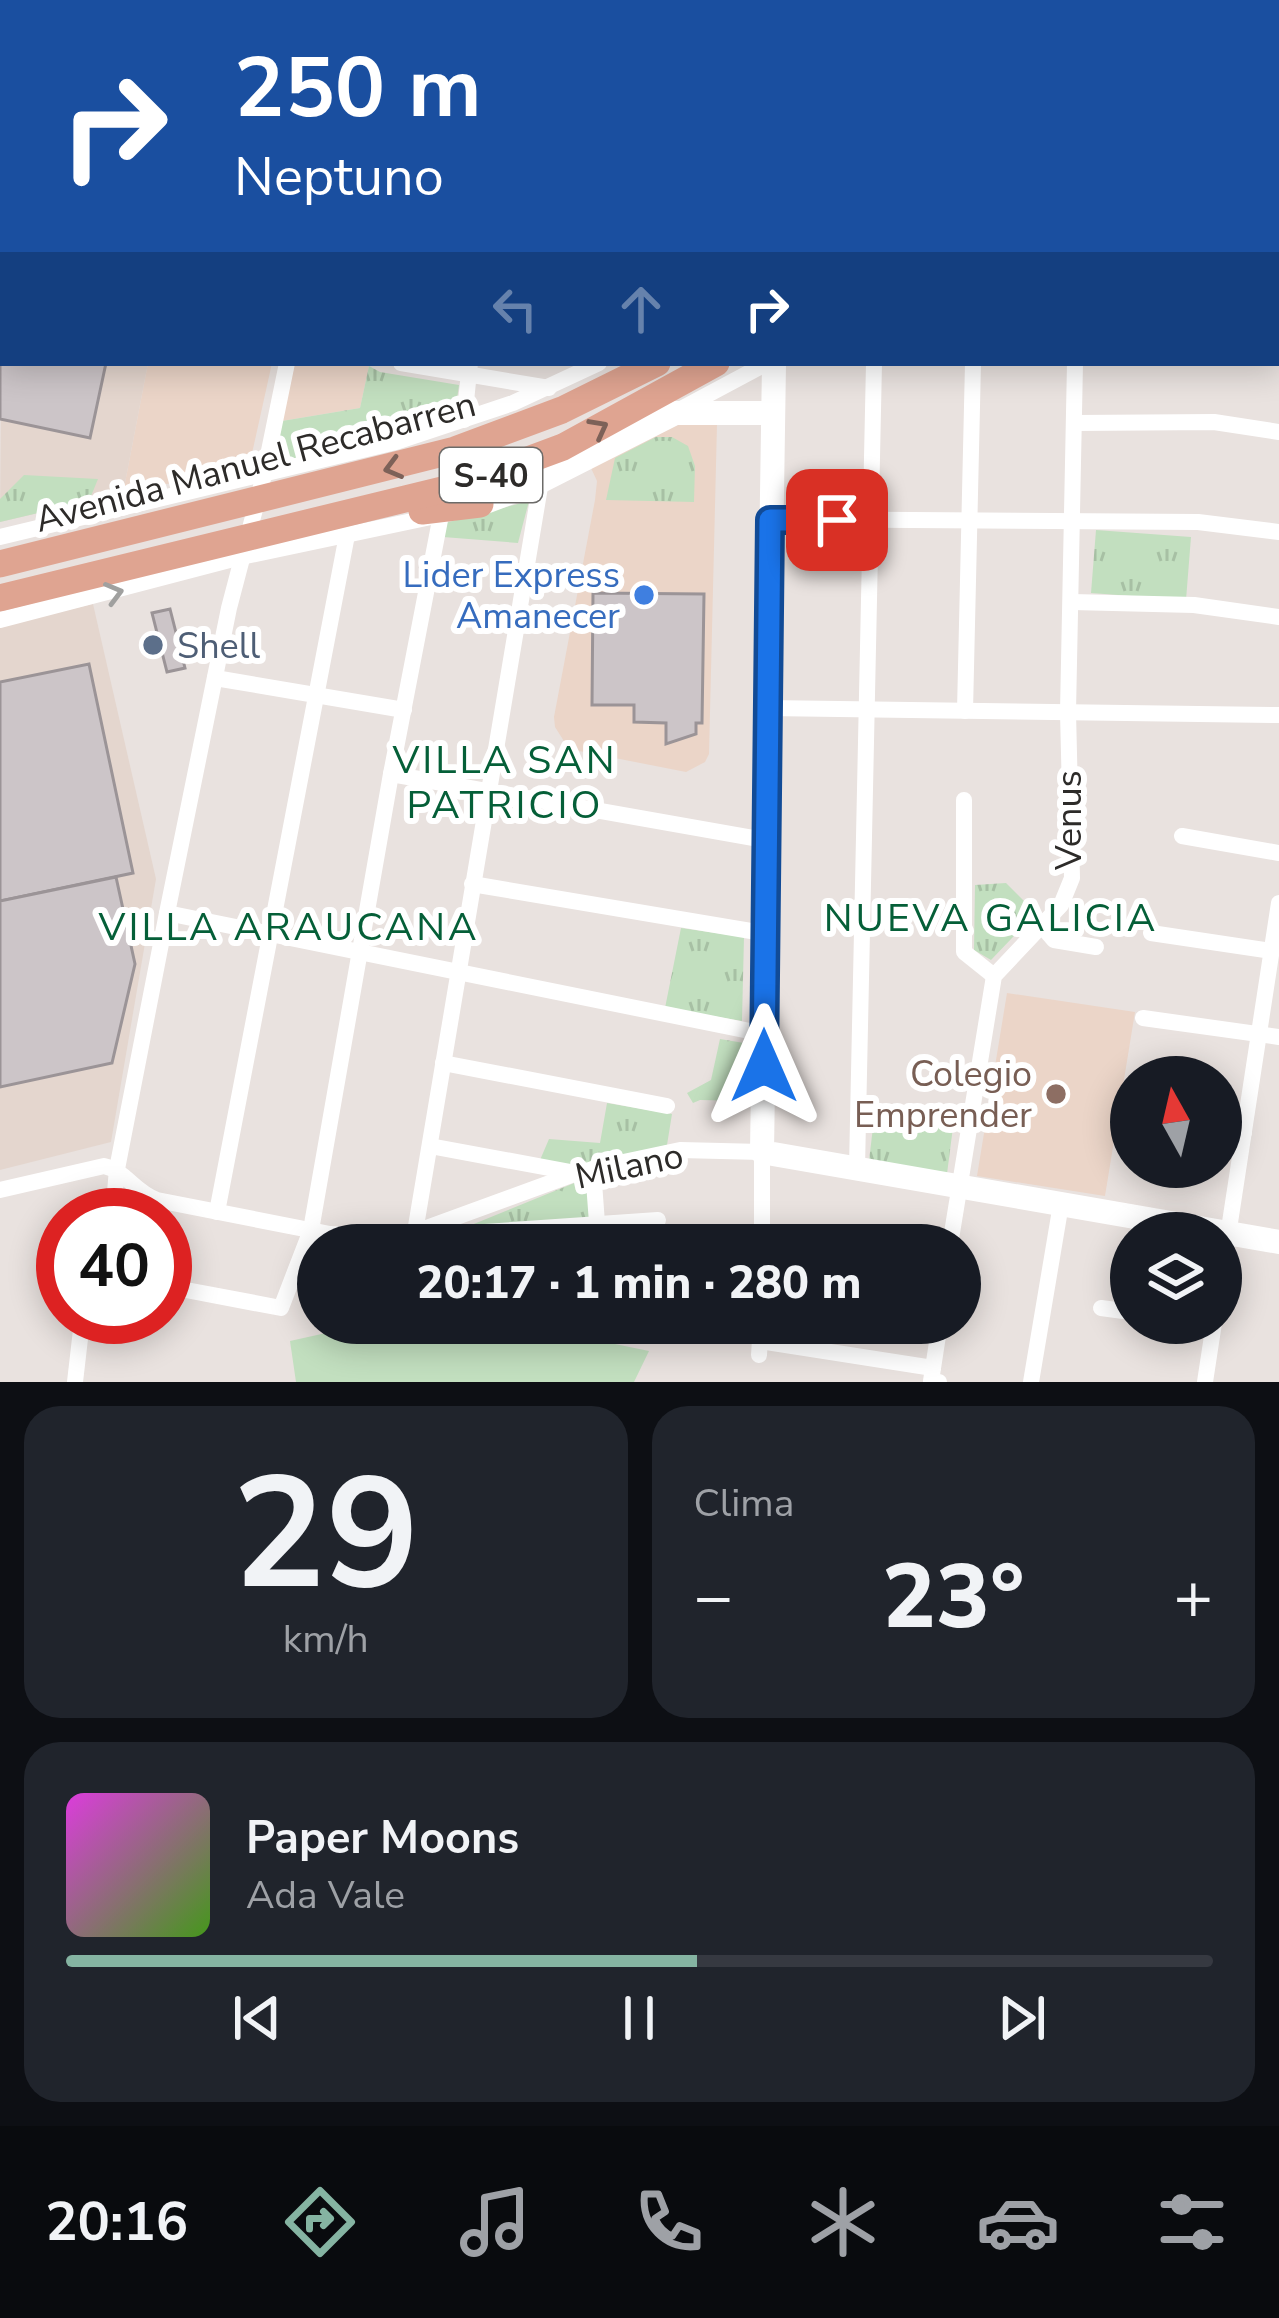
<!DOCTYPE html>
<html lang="es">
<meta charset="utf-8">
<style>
:root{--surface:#171b24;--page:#20242c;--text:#f1f3f6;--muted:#9ea1a6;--line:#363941;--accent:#85b4a2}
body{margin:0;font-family:"Nunito Sans",sans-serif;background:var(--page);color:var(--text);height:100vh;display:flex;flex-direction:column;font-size:45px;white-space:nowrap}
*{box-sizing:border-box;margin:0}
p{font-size:39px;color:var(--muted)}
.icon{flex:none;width:66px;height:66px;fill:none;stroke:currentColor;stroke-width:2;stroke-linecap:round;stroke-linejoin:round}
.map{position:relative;height:1382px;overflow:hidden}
.drawer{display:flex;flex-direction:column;gap:24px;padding:24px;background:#0d0f14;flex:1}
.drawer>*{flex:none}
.banner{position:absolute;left:0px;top:0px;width:1281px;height:366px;box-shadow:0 6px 30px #0003;background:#1a4fa0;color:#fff;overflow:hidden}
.needle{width:78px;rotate:352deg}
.tools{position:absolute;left:1110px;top:1056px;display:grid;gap:24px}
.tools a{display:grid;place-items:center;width:132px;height:132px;border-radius:50%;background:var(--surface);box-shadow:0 6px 30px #0003;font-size:60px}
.speed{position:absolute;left:36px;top:1188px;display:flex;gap:24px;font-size:60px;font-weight:700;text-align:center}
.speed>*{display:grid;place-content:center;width:156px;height:156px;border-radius:50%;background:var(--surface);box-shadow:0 6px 30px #0003;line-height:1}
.speed .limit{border:18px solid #d22;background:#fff;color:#111}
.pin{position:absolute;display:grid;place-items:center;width:102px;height:102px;color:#fff;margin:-51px;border-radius:24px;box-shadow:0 6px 18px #0006}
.me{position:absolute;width:132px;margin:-66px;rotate:0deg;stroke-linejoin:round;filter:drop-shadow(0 0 9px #0008)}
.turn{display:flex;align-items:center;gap:42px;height:252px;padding:0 36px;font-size:54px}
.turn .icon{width:156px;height:156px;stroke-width:2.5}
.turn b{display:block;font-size:84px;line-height:102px}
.lanes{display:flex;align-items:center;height:114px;padding:0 36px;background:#0003;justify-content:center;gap:60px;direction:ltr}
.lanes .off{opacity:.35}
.big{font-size:90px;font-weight:800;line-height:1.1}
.drawer .widget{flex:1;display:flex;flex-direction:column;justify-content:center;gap:18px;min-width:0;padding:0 42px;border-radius:36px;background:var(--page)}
.drawer .dial{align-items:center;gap:0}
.dial b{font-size:156px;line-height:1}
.song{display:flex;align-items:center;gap:36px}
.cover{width:144px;height:144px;border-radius:18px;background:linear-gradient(135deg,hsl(300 70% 55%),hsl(100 70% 35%))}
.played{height:12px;border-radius:6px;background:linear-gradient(90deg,var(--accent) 55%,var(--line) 55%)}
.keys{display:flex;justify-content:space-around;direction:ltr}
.heat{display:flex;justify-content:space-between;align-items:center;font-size:66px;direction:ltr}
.drawer .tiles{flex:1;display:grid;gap:24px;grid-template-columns:1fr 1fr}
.widget:last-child{grid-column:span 2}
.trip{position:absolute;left:297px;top:1224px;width:684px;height:120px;border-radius:60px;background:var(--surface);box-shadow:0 6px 30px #0003;font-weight:800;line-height:120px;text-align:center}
.menu{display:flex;height:192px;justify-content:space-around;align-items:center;background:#090b0e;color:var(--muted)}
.menu .icon{width:84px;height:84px}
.menu .active{color:var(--accent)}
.menu b{font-size:54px;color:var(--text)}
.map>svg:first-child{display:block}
.commercial{fill:#ebd5c8}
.built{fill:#e4d6ce}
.grass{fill:url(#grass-tufts)}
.garden{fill:#c2dfbf}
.building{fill:#ccc5c8;stroke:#9b9497;stroke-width:3}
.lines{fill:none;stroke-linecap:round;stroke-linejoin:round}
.street{stroke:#fff;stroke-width:16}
.secondary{stroke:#fff;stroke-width:24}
.primary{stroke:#dfa491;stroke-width:27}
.oneway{stroke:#7d6158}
.oneway2{stroke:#a0a09f}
.route-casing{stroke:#114b97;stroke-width:30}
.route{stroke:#1a73e8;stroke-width:21}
.shop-dot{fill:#3f7fe0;stroke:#fff;stroke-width:4.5}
.service-dot{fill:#5c6f8a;stroke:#fff;stroke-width:4.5}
.education-dot{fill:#8d6e63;stroke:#fff;stroke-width:4.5}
.labels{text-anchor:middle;stroke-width:12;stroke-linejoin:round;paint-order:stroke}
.shield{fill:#fff;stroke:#6c6b69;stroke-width:3}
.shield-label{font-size:33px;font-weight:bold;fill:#2d2b29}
.street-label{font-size:36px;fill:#2d2b29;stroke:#fff}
.shop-label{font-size:36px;fill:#366cbe;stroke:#fff;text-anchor:end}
.service-label{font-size:36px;fill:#4e5e75;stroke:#fff;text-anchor:start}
.education-label{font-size:36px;fill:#785e54;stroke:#fff;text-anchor:end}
.neighbourhood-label{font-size:39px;letter-spacing:3px;fill:#055f38;stroke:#fff}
</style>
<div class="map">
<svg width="1279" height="1382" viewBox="0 0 1279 1382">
<defs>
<pattern id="grass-tufts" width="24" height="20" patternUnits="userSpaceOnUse" patternTransform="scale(3)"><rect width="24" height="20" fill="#c2dfbf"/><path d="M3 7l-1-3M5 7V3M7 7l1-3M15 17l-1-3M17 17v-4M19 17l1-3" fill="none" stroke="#a7c0a4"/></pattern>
</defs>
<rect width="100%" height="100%" fill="#e9e2df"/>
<g class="commercial">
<polygon points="148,363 272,363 249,467 123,493"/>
<polygon points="295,363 369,366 360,408 282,421"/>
<polygon points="686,421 717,424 709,754 705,762 686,772 569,749 555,727 554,717 595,500 597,481 591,468"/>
<polygon points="1007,993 1135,1012 1105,1196 977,1176"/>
</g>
<g class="built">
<polygon points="3,143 3,363 148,363 123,493 0,522"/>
<polygon points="93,604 156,879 111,1142 0,1170 0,626"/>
</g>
<g class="grass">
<polygon points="369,366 380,372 459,385 454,420 270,470 282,421 360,408"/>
<polygon points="656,437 672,437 688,446 695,466 694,502 606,500 615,458"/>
<polygon points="24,475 98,479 89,501 0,522 0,499"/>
<polygon points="529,501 518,543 443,537 445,523"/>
<polygon points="1096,530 1191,537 1186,600 1091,593"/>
<polygon points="1006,883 1036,913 991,960 974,950 975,885"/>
<polygon points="681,928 744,937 742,1021 665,1008"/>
<polygon points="720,1039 744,1043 744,1101 700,1100 693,1103 687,1093 711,1080"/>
<polygon points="607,1103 672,1114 667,1145 570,1169 540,1160 549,1139 600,1143"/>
<polygon points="873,1127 953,1127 947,1174 869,1161"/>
<polygon points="589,1177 592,1220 459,1230"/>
</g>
<polygon class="garden" points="347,1323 513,1323 649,1351 634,1382 296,1382 290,1341 326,1333"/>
<g class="building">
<polygon points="3,187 3,340 0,339"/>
<polygon points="0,339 3,363 106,363 90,438 0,419"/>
<polygon points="593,593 704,594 702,723 696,723 696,734 666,744 666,723 634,722 634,705 592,705"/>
<polygon points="170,609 185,668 167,672 152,613"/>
<polygon points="89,664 133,873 0,901 0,682"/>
<polygon points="116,877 135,964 112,1063 0,1087 0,901"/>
</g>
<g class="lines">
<g class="street">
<polyline points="83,3 84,0"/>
<polyline points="173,3 174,0"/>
<polyline points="264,3 265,0"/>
<polyline points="356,3 356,0"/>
<polyline points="449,3 450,0"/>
<polyline points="537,3 538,0"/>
<polyline points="640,3 641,0"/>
<polyline points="924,3 924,0"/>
<polyline points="1025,3 1025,0"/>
<polyline points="1124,3 1125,0"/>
<polyline points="1231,3 1231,0"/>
<polyline points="1264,3 1270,0"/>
<polyline points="0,20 3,21"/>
<polyline points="1278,81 1279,80"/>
<polyline points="401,363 549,388"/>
<polyline points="681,409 767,363"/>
<polyline points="464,420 470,363"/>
<polyline points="1075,423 1214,422 1279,432"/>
<polyline points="541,481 415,1232 441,1235 658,1220"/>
<polyline points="770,519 1198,522 1279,532"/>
<polyline points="0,537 396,442 513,403 599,363"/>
<polyline points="1072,602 1194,605 1279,617"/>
<polyline points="0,620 241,557 431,517"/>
<polyline points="215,678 404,710"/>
<polyline points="767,708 1279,715"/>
<polyline points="965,711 973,363"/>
<polyline points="391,774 765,840"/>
<polyline points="964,800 964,952 994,976"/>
<polyline points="1182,836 1279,853"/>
<polyline points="472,884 763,933"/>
<polyline points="167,913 764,1034"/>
<polyline points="1042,926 1054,940 1096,947"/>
<polyline points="1151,933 1272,951"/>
<polyline points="1143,1018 1279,1037"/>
<polyline points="443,1063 667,1106"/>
<polyline points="1124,1111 1131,1113"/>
<polyline points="1221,1129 1244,1133"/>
<polyline points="430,1146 576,1173"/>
<polyline points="857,1168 874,363"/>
<polyline points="593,1169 597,1223"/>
<path d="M0 1190 104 1166C126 1171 134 1192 157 1200L330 1234 390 1237 421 1230 577 1173 614 1164 680 1150 762 1152V1245"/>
<polyline points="217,1212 347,535"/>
<polyline points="113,1215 117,1169 167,913 229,608 264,475 287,363"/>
<polyline points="950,1245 994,976 1061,905 1072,878 1068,712 1075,363"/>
<polyline points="1221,1281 1279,903"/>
<polyline points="165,1286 281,1308 311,1230 391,774 441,515"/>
<polyline points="1101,1308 1131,1312"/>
<polyline points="760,1341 933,1368"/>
<polyline points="759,1355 761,1323"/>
<polyline points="75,1382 81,1330 87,1317"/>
<polyline points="939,1382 931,1381 940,1323"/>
<polyline points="1031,1382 1061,1204"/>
<polyline points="1205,1382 1214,1323"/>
</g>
<g class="secondary">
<polyline points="774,363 762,1152 1279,1242"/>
<polyline points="480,504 541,481 675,413 771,413"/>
</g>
<g class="primary">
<polyline points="783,3 783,0"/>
<polyline points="804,3 804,0"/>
<polyline points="1278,26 1279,25"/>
<polyline points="1278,57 1279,56"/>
<polyline points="422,511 480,504"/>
<polyline points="0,564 455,450 562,410 657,363"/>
<polyline points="0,598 458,486 563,447 716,363"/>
</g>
</g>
<defs><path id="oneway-chevron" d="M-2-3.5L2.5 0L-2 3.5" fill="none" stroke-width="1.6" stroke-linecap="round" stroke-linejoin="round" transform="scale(3)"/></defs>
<g class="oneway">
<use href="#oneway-chevron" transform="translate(599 428) rotate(-28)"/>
<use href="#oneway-chevron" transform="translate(393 468) rotate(165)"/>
</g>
<use class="oneway2" href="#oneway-chevron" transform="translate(114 593) rotate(-15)"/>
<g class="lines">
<g class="route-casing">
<polyline id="route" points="764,1066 770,520 837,520"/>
</g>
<use href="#route" class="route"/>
</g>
<circle class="shop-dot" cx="644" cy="595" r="12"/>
<circle class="service-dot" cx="153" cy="645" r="12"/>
<circle class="education-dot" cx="1056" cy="1094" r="12"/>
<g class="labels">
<rect class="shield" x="440" y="448" width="102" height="54" rx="9"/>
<g class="shield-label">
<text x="491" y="487">S-40</text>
</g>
<g class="street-label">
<text transform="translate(255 461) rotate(-15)" y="13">Avenida Manuel Recabarren</text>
<text transform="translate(1068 820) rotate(-90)" y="13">Venus</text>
<text transform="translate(629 1165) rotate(-12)" y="13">Milano</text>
</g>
<g class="shop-label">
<text x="620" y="587">Lider Express<tspan x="620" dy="41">Amanecer</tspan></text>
</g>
<g class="service-label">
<text x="177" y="658">Shell</text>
</g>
<g class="education-label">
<text x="1032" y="1086">Colegio<tspan x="1032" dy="41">Emprender</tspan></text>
</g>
<g class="neighbourhood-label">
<text x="505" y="773">VILLA SAN<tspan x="505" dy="45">PATRICIO</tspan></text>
<text x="991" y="931">NUEVA GALICIA</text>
<text x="289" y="940">VILLA ARAUCANA</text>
</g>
</g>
</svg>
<div class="tools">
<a><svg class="needle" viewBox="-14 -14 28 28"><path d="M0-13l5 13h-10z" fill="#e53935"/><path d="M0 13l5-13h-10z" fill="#9ea1a6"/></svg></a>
<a><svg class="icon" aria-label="layers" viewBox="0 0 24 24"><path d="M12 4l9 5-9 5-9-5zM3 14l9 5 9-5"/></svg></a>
</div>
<div class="speed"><div class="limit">40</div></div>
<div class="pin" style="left:837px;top:520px;background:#d93025"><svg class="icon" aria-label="arrive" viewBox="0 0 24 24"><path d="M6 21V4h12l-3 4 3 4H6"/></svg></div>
<svg class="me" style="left:764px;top:1066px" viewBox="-20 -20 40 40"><path d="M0-17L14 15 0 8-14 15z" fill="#1a73e8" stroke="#fff" stroke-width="4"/></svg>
<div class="trip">20:17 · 1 min · 280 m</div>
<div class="banner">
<div class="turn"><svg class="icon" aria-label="right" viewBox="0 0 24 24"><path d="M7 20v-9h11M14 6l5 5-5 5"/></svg><div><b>250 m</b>Neptuno</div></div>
<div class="lanes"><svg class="icon off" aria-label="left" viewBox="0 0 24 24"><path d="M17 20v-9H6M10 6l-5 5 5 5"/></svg><svg class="icon off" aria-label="ahead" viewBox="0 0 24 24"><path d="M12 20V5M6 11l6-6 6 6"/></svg><svg class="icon" aria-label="right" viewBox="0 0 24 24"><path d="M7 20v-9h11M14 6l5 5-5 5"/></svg></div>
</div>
</div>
<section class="drawer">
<div class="tiles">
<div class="widget dial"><b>29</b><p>km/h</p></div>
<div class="widget"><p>Clima</p>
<div class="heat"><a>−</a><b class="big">23°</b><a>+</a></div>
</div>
<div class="widget">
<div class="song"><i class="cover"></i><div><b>Paper Moons</b><p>Ada Vale</p></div></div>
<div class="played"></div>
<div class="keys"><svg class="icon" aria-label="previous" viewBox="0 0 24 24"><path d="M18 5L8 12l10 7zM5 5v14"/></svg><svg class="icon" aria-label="pause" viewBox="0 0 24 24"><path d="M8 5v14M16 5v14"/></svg><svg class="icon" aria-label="next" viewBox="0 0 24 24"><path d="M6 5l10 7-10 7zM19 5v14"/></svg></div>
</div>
</div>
</section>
<nav class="menu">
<b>20:16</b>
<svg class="icon active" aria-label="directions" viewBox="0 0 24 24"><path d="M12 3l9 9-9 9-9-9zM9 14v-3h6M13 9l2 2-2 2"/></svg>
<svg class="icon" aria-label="music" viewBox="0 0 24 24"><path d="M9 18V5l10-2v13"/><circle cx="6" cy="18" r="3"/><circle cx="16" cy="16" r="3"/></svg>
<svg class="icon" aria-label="phone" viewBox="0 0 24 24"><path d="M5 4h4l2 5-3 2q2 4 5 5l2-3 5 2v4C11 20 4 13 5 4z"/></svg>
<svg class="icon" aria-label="climate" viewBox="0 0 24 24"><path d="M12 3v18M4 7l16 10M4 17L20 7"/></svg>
<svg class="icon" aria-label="car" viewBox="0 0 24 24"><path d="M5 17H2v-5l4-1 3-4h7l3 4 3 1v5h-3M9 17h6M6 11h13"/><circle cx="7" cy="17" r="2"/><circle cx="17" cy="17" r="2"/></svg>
<svg class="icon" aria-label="filters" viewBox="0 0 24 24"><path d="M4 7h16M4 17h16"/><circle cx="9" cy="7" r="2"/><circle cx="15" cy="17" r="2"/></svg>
</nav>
